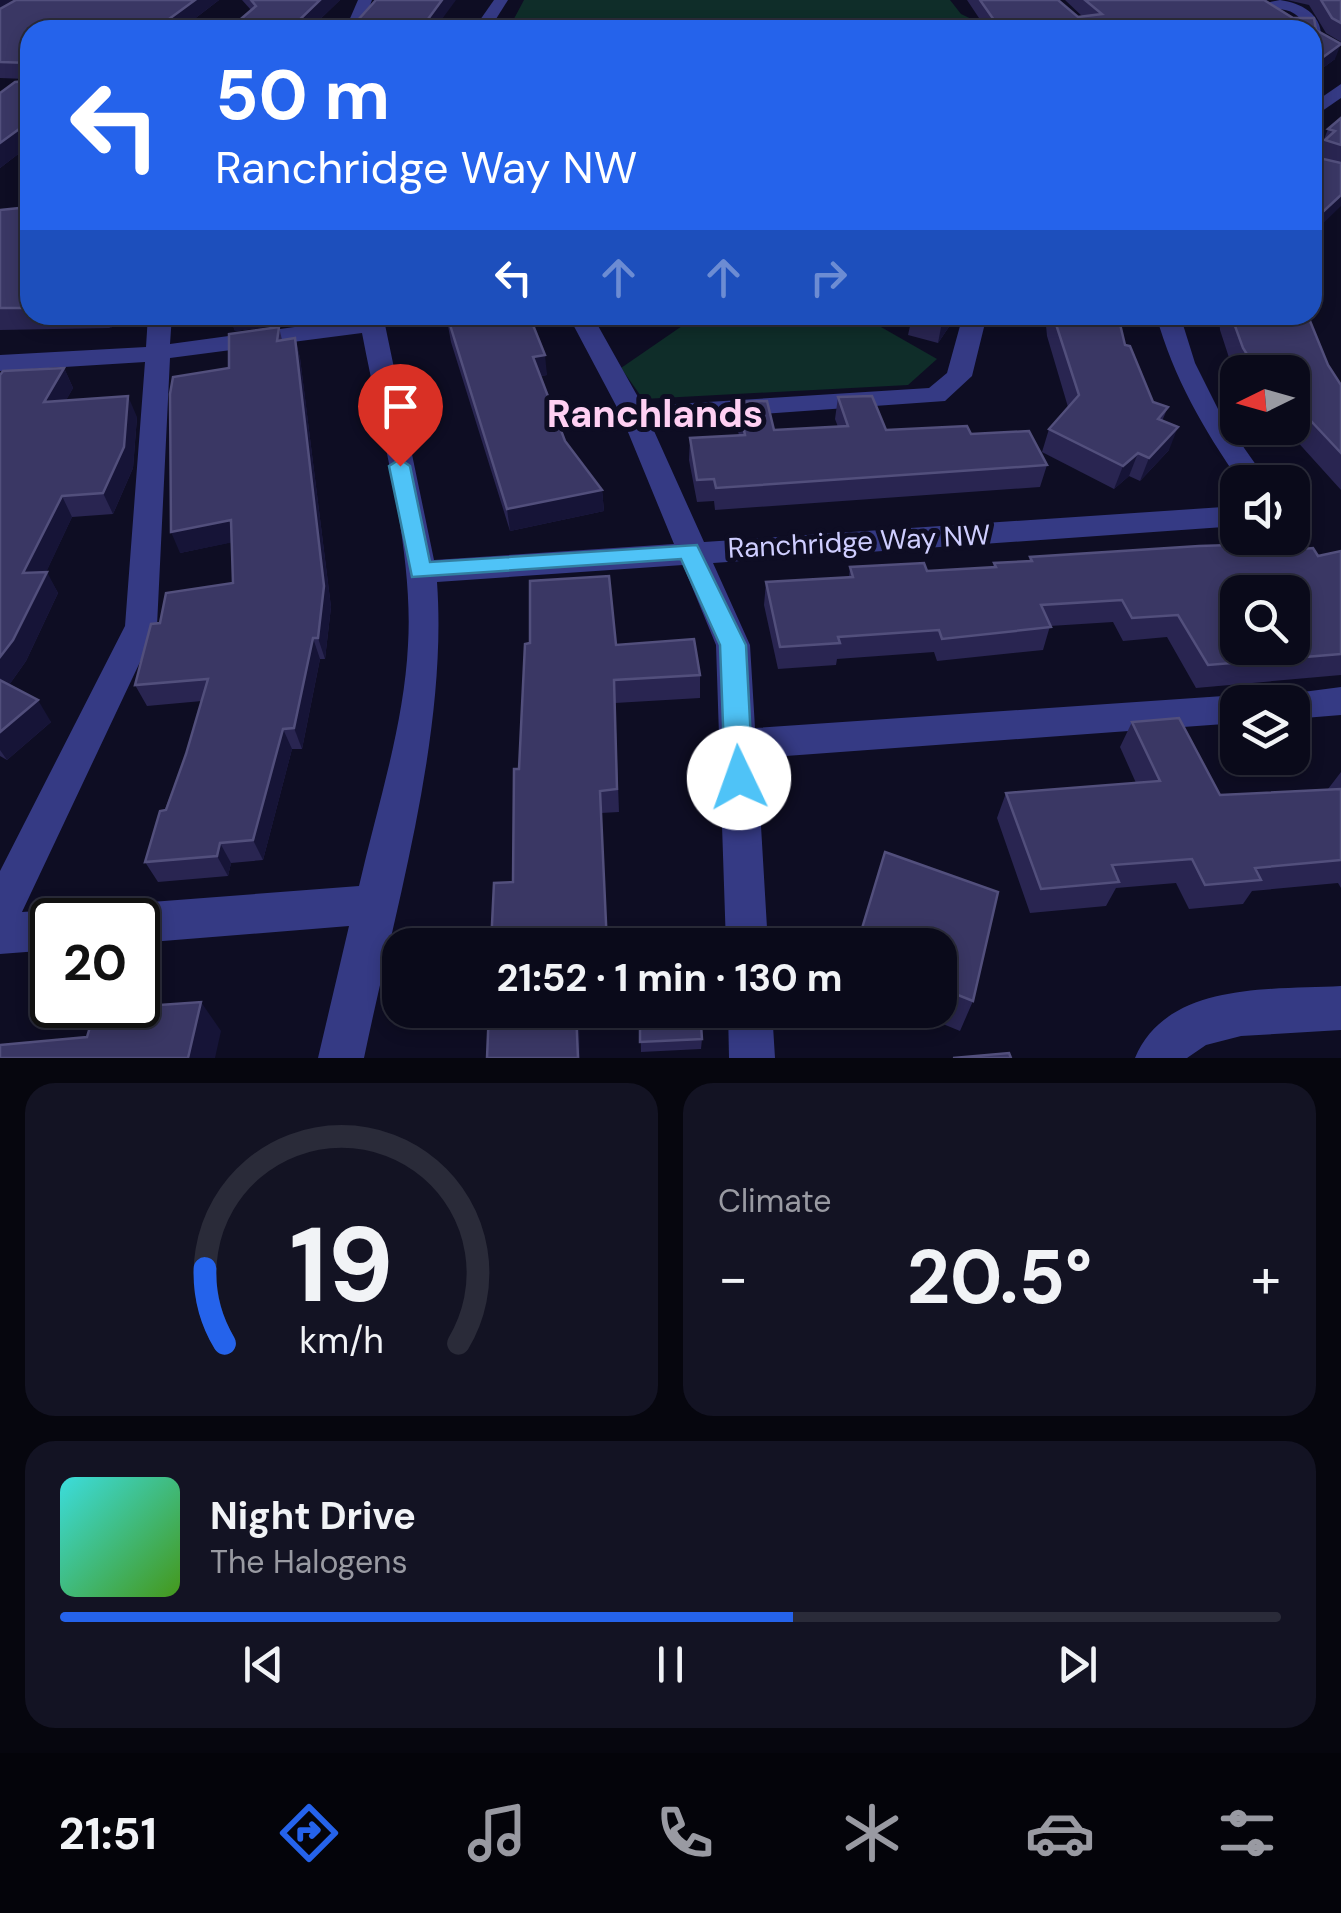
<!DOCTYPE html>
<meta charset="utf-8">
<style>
:root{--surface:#0a0a1a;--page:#131323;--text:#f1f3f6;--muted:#999aa2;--line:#2a2b39;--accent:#2563eb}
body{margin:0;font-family:"DM Sans",sans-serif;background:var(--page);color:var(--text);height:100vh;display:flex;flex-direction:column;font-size:38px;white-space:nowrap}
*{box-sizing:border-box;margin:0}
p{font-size:32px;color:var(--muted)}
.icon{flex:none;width:55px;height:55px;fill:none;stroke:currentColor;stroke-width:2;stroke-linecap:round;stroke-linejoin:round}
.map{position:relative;height:1058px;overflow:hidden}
.sheet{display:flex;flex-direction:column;gap:25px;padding:25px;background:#06060e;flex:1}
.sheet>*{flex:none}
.hud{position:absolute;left:20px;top:20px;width:1302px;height:305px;border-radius:30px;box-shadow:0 5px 15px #0003,0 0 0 2px var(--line);background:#2563eb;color:#fff;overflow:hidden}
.needle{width:65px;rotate:265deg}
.controls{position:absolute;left:1220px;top:355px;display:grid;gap:20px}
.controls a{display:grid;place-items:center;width:90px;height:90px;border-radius:20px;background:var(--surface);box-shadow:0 5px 15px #0003,0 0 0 2px var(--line);font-size:50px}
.speed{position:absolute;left:30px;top:898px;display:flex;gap:20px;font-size:50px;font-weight:700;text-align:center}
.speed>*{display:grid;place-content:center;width:130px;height:130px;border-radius:50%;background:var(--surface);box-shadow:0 5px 15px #0003,0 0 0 2px var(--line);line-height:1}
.speed .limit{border:5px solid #111;border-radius:15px;background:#fff;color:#111}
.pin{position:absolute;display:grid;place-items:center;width:85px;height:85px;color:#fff;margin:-102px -42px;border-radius:50% 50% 50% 0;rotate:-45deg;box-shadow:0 0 10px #0007}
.pin .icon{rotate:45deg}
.me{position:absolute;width:110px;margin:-55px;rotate:357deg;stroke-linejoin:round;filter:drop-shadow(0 0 8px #0008)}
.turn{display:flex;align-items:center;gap:35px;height:210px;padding:0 30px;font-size:45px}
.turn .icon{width:130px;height:130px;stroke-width:2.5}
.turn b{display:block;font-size:70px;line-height:85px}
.lanes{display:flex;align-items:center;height:95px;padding:0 30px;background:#0003;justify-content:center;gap:50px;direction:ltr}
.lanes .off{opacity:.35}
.big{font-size:75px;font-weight:700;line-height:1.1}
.sheet .widget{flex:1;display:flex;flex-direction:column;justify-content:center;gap:15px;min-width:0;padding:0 35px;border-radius:30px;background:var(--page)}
.sheet .dial{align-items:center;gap:0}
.dial svg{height:260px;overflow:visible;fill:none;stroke:var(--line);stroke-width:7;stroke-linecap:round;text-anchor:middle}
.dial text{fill:var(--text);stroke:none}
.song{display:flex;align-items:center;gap:30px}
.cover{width:120px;height:120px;border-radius:15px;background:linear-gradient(135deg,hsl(180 70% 55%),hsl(100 70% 35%))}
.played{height:10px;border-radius:5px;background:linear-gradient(90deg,var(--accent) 60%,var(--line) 60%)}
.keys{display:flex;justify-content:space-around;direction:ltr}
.heat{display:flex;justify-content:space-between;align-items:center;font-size:55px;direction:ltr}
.sheet .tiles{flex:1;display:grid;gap:25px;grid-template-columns:1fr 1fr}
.widget:last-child{grid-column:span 2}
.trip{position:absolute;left:382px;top:928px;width:575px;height:100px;border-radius:30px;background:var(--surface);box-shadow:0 5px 15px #0003,0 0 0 2px var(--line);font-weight:700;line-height:100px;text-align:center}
.menu{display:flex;height:160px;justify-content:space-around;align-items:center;background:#04040a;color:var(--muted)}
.menu .icon{width:70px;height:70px}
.menu .selected{color:var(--accent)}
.menu b{font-size:45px;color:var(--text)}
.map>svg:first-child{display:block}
.green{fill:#0f2d29}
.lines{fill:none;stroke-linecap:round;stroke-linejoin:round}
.minor{fill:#353a84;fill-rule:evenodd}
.wall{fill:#292551}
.shaded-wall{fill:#161437}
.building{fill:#3a3764;stroke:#524f7c;stroke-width:2.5;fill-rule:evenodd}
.route{fill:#4fc3f7;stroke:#337fa1;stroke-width:2.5}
.labels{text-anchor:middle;stroke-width:10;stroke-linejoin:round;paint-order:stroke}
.street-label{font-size:28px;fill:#cfceff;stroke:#0e0d23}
.district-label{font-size:38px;font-weight:bold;fill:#ffd0f3;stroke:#0e0d23}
</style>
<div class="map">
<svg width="1341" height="1058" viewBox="0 0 1341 1058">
<rect width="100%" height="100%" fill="#0e0d23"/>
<g class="green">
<polygon points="524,0 950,0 961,14 994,30 508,30"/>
<polygon points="698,315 860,315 937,359 908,385 643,399 621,368"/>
</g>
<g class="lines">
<g class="minor">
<polygon points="358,0 372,0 361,30 345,30"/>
<polygon points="494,0 508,0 489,30 473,30"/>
<path d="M1280 0C1302 3 1323 15 1321 39L1312 40V30H1289L1251 6ZM1273 9C1289 8 1300 14 1306 28Z"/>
<polygon points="223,21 230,25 226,30 209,30"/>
<polygon points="1341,84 1341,98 1312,118 1312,104"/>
<path d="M148 315H172L170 344 383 315 434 560 674 544 621 415 568 315H592L643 406 929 388 947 373 963 315H987L972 376 945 401 650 422 704 542 1238 506V526L713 563 750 645 755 728 1238 695 1252 702H1238V723L757 758 768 945H726L716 645 683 565 437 582C448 734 395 908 364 1058H318L349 926 138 943V920H118L123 909 138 903 359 886C377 807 404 726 408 645 414 549 380 429 362 333L170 358 157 626 22 912 52 910 69 920H52V950L0 954V871L125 626 145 362 0 371V355L146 347Z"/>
<path d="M1156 315H1180L1195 363 1221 415 1268 482H1240C1203 428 1174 379 1156 315Z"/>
<polygon points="1341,687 1341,715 1292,719 1292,702 1276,702 1280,695"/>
<path d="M1341 986V1030L1241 1036 1206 1045 1187 1058H1135C1167 981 1272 990 1341 986Z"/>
<polygon points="728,1010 772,1010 775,1058 729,1058"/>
</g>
</g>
<g class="wall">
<polygon points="0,0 219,0 180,30 30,30 30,145 0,168 0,93 26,81 26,79 0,78"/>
<polygon points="242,0 340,0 309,30 228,30 251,10"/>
<polygon points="967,0 1058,0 1078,17 1083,17 1065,0 1264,0 1316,30 1335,59 1312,76 1312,30 987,30"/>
<polygon points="1287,0 1341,0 1341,42 1326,33 1309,5"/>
<polygon points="1341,118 1341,206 1318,155 1328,129"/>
<polygon points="30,207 30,315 126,315 122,323 110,328 0,330 0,210"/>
<polygon points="220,315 288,315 287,324 235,331 231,320 221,321"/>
<polygon points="446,315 529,315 547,375 541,376 565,441 602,490 604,511 510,531 451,342"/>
<polygon points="878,315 957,315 938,343 908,335 910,326"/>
<polygon points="1045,315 1115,315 1115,323 1153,402 1168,407 1162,421 1169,450 1140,481 1129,476 1114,489 1042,452 1049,429 1068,407 1047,336"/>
<polygon points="1219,315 1291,315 1291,319 1328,365 1341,385 1341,490 1285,428 1275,428 1292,428 1292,372 1238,372 1238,378 1233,370 1220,330"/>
<polygon points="279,327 282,340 295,338 300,358 331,607 325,659 320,659 302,749 292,749 263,860 231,863 228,876 158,882 145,862 186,754 202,701 147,706 135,685 160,623 233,583 232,542 180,553 229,368"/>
<polygon points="64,368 73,388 66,400 137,417 133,468 113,514 72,517 46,572 58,593 26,661 9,685 51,722 7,760 0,756 0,375"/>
<polygon points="838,397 886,430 971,434 1047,465 1040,487 715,510 714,501 697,502 689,460 690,438 739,435 736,424 738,402 774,430 838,427 835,419"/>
<polygon points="1341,551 1341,675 1196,688 1167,637 1123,641 1113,622 1050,626 1043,650 937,661 934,652 837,659 836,665 778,669 764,605 766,582 849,577 850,567 927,571 993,567 994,563 1029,561 1030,557 1268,552 1318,556"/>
<polygon points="530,643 616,645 700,675 700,698 615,703 619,812 601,813 513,882 519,769"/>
<polygon points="1132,722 1220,795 1328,789 1341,772 1341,888 1338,883 1252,891 1243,904 1189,909 1176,883 1116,888 1106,906 1030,913 997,818 1006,793 1136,783 1120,747"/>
<polygon points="940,945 973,1001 960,1031 909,1010 940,1010"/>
<polygon points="640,1010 702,1039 701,1049 641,1052"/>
</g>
<g class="shaded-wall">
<polygon points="0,0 20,0 0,11"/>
<polygon points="195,0 219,0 180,30 154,30"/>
<polygon points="320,0 340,0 309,30 289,30"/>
<polygon points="442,0 456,0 434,30 420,30"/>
<polygon points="1341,44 1335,59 1312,76 1312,68 1315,63"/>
<polygon points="30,121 30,145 0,168 0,143"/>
<polygon points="1341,195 1341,206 1312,234 1312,222"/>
<polygon points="104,315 126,315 122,323 110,328"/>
<polygon points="229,315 288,315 287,324 235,331"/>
<polygon points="947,315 957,315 938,343 942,322"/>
<polygon points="295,338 300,358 331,607 325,659 318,638"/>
<polygon points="545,355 547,375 536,377 533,357"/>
<polygon points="64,368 73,388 54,422 44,402"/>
<polygon points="128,396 137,417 133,468 113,514 103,493"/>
<polygon points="1178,427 1169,450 1140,481 1149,458"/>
<polygon points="1138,453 1129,476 1114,489 1123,466"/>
<polygon points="602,490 604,511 510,531 507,509"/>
<polygon points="62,496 72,517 43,579 47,572 58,593 26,661 2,695 0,691 0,657 23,573"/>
<polygon points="231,520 239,541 180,553 171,532"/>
<polygon points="313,638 320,659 302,749 294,728"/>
<polygon points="38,700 51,722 7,760 0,750 0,732"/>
<polygon points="283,729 292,749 263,860 253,840"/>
<polygon points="220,843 231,863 228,876 217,856"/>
<polygon points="201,1002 221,1031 215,1058 188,1058"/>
<polygon points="576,1010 579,1010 580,1058 578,1058"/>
</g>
<g class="building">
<polygon points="16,0 195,0 154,30 30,30 30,63 0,62 0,9"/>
<polygon points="251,0 320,0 289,30 228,30 256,6"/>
<polygon points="376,0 442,0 420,30 349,30"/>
<polygon points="980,0 1058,0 1078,17 1102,14 1085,0 1264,0 1293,18 1314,18 1316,30 1341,44 1315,63 1312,62 1312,30 1001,30"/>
<polygon points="1321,0 1341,0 1341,23 1332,18"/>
<polygon points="30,71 30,121 0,143 0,93 15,82 26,81 27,73"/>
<polygon points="1341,118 1341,145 1325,140 1335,131 1328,129"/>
<polygon points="1316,147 1319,158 1341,163 1341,195 1312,222 1312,151"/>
<polygon points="30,207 30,308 0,308 0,210"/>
<polygon points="447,315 529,315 545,355 533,357 565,441 602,490 507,509"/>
<polygon points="912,315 947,315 942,322"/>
<polygon points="1053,315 1115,315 1115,323 1120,324 1125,345 1130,346 1153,402 1168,407 1158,419 1178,427 1149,458 1138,453 1123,466 1049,429 1079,395"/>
<polygon points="1231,315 1291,315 1291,319 1310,321 1328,365 1341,385 1341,453 1296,405 1292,405 1292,372 1258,372 1243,348"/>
<polygon points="279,327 277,341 295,338 324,586 318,638 313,638 294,728 283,729 253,840 220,843 217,856 145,862 160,811 166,810 186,754 208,679 135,685 151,624 160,623 166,593 233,583 231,520 171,532 170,394 173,377 229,368 229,334"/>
<polygon points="64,368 44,402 128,396 124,447 103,493 62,496 23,573 47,572 13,640 0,657 0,375 3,371"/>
<polygon points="872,396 886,430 967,426 971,434 1029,431 1047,465 716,488 714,479 697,480 690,438 745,435 738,402 767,401 774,430 848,426 838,397"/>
<path d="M1263 544 1268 552 1313 548 1318 556 1341 551V654L1208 665 1178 615 1132 618 1122 600 1041 605 1051 627 942 639 939 630 838 637 840 643 780 647 766 582 853 577 850 567 924 563 927 571 996 567 994 563 1032 561 1030 557 1199 546ZM1238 592H1292V648H1238Z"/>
<polygon points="609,576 616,645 694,639 700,675 614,680 617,789 600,791 607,945 491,945 494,883 513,882 514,769 519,769 525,644 530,643 530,581"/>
<polygon points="0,680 38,700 0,732"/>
<polygon points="1179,718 1220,795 1341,789 1341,860 1255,868 1261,880 1205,885 1192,859 1112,865 1119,882 1041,889 1006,793 1160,781 1132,722"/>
<polygon points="885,852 998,892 973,1001 940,988 940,945 857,945"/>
<polygon points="201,1002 188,1058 0,1058 0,1045 87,1037 90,1027 141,1022 146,1006"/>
<polygon points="489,1010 576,1010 578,1058 487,1058"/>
<polygon points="640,1010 700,1010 702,1039 640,1042"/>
<polygon points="1009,1053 1011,1058 953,1058"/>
</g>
<polygon class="route" points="400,459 410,466 430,562 697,545 746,645 753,778 749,787 739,790 729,787 725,778 720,645 681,559 412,577 389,466"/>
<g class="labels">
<g class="street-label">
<text transform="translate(859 541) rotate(-3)" y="10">Ranchridge Way NW</text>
</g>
<g class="district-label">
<text x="655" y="427">Ranchlands</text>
</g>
</g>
</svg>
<div class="controls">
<a><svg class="needle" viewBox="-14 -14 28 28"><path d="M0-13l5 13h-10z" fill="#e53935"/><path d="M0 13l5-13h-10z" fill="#999aa2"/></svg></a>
<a><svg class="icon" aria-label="sound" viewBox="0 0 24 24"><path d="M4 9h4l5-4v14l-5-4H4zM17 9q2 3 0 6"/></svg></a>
<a><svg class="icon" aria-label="search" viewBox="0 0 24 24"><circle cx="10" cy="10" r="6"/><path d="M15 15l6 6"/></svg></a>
<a><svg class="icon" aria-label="layers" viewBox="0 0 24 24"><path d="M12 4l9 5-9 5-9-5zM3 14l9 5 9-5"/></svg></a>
</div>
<div class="speed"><div class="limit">20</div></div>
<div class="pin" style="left:400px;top:466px;background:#d93025"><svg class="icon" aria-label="arrive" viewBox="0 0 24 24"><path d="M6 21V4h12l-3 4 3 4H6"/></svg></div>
<svg class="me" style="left:739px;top:778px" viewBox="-20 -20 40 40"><circle r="19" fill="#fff"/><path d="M0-13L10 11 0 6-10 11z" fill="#4fc3f7"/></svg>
<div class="trip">21:52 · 1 min · 130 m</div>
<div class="hud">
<div class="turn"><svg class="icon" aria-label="left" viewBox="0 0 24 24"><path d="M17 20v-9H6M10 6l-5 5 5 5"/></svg><div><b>50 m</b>Ranchridge Way NW</div></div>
<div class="lanes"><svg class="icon" aria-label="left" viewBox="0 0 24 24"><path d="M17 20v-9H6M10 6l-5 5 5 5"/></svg><svg class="icon off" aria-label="ahead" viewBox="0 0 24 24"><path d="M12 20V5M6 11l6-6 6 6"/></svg><svg class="icon off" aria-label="ahead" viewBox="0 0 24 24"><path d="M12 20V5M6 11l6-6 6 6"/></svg><svg class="icon off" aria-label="right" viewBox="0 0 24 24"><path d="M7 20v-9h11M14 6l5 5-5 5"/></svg></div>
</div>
</div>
<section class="sheet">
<div class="tiles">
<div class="widget dial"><svg viewBox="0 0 100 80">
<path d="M14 69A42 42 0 1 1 86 69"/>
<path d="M14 69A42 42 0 0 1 8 46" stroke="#2563eb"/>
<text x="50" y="56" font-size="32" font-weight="700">19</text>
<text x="50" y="72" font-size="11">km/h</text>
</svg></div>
<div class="widget"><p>Climate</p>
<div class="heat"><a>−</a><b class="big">20.5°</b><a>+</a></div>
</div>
<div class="widget">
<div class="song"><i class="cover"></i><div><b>Night Drive</b><p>The Halogens</p></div></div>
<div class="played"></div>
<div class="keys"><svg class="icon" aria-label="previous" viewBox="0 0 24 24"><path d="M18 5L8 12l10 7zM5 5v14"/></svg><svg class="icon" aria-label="pause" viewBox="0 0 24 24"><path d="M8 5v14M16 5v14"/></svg><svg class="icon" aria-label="next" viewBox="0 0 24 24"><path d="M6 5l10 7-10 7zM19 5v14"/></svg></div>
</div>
</div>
</section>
<nav class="menu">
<b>21:51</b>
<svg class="icon selected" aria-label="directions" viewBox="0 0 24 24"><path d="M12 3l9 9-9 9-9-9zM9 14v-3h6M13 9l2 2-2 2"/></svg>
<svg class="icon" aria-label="music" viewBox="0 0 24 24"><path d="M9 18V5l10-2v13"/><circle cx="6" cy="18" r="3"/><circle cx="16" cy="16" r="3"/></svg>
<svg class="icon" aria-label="phone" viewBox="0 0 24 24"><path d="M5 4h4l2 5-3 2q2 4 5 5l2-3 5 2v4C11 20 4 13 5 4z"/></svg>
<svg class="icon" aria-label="climate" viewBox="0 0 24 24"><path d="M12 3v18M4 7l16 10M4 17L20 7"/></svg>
<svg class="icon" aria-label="car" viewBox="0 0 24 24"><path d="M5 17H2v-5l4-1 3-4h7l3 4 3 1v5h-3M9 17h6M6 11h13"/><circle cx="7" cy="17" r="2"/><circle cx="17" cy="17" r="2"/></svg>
<svg class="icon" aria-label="filters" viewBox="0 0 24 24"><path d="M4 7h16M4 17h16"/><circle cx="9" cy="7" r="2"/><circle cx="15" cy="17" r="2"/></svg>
</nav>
